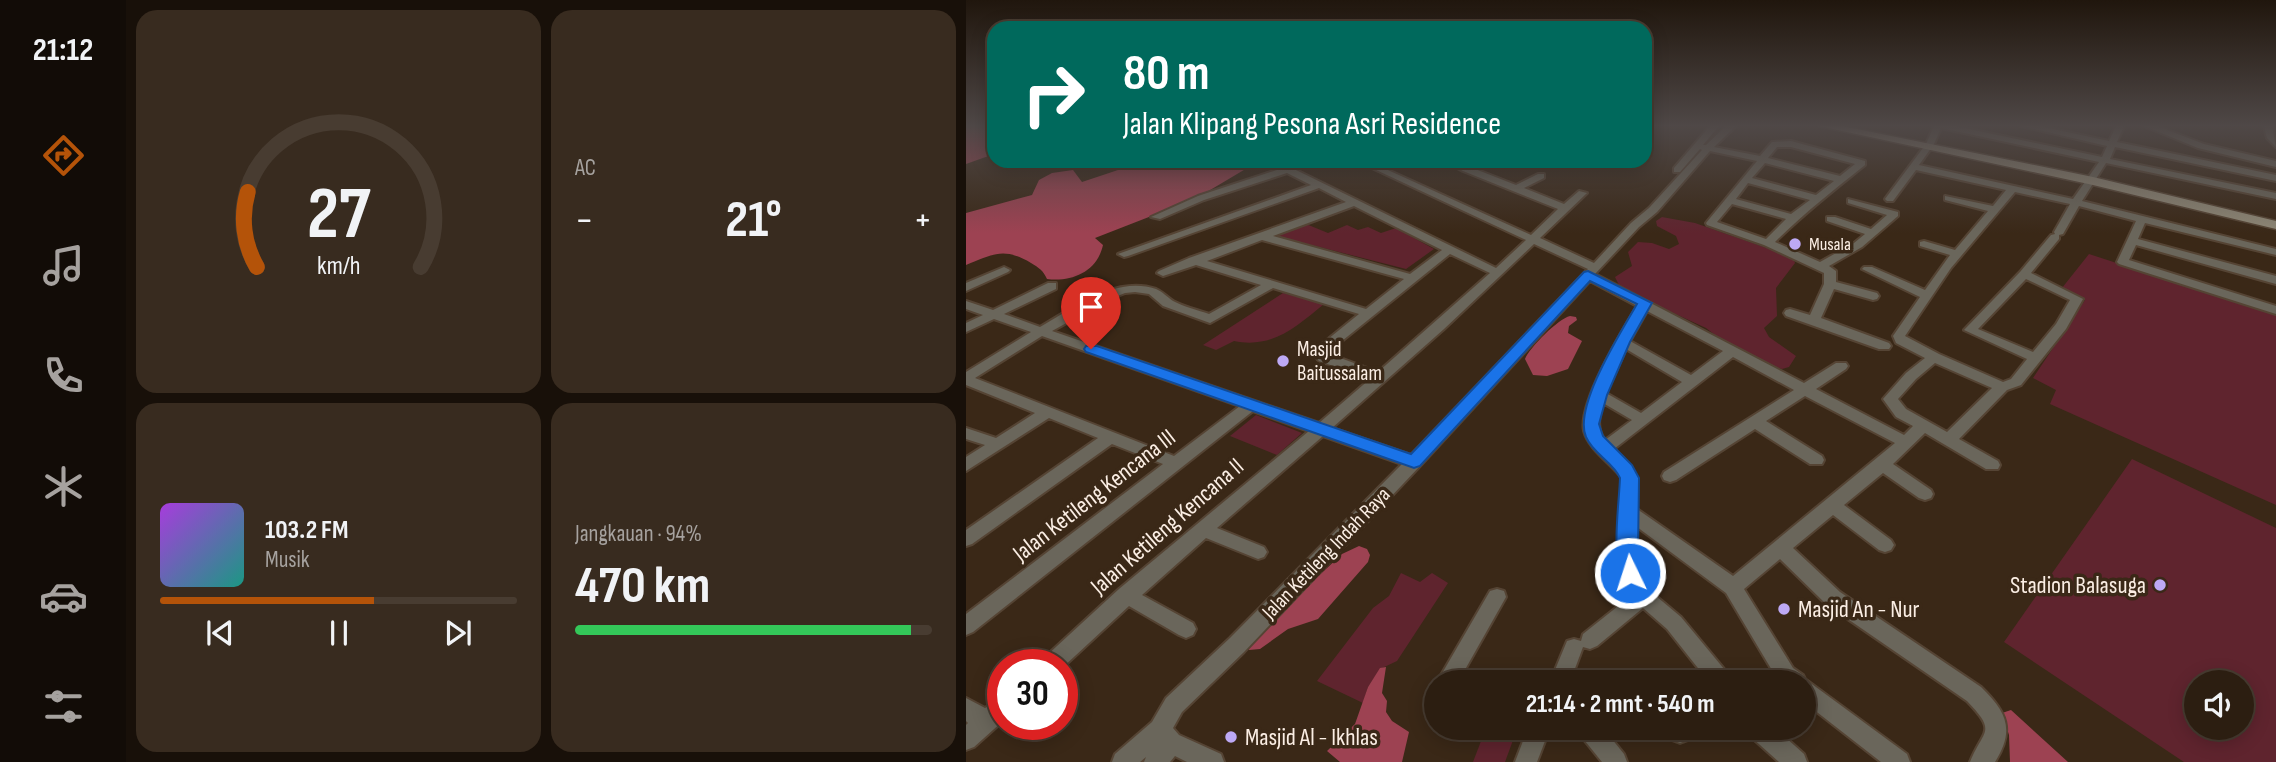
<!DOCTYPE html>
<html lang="id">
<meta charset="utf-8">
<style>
:root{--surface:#2c1e11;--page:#382b1f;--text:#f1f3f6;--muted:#a6a29f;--line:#483c31;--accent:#b45309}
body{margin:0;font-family:"Sofia Sans Condensed",sans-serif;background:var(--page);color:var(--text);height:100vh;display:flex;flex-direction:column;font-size:26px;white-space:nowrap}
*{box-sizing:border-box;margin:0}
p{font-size:23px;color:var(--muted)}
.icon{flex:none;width:38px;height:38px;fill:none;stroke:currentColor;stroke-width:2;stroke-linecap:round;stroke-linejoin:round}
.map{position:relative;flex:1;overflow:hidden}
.drawer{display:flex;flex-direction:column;gap:10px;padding:10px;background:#181009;width:840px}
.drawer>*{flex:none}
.top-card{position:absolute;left:21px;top:21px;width:665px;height:147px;border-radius:21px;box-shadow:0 4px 18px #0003,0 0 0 2px var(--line);background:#00695c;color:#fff;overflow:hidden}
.fabs{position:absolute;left:1218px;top:670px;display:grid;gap:14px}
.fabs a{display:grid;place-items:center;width:70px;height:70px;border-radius:50%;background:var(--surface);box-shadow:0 4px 18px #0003,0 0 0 2px var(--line);font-size:35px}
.speed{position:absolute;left:21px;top:649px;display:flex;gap:14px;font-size:35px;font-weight:700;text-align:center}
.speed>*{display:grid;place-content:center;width:91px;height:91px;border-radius:50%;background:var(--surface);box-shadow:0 4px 18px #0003,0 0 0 2px var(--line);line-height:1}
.speed .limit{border:10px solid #d22;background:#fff;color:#111}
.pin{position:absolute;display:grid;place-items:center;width:60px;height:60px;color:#fff;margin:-72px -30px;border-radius:50% 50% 50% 0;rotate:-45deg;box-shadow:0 0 7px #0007}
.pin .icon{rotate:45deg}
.me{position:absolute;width:77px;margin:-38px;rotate:356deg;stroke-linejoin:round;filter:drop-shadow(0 0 5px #0008)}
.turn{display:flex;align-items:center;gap:24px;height:147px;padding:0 21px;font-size:32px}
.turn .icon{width:91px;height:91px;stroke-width:2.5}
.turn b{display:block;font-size:49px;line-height:60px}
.big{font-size:52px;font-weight:700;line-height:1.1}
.drawer .widget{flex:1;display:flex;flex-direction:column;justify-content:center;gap:10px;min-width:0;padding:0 24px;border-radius:21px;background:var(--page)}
.drawer .dial{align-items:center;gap:0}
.dial svg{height:182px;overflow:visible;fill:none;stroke:var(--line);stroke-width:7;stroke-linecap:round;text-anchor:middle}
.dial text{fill:var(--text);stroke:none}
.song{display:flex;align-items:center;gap:21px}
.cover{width:84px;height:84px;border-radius:10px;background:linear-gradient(135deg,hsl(280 70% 55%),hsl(170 70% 35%))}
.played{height:7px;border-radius:4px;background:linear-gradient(90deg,var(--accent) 60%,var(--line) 60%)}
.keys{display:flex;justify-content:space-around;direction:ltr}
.heat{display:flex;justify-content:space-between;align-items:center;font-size:38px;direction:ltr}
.charge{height:10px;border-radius:5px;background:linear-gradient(90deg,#34c759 94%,var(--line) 0)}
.drawer .tiles{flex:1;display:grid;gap:10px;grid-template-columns:repeat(2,1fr)}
.trip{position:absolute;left:458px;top:670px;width:392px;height:70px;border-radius:35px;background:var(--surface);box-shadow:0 4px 18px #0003,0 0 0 2px var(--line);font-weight:700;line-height:70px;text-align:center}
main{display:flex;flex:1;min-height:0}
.tabs{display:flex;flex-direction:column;width:126px;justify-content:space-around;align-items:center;background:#120c07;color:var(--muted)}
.tabs .icon{width:49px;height:49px}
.tabs .selected{color:var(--accent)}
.tabs b{font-size:32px;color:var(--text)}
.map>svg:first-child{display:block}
.green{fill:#5f242e;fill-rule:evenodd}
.forest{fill:#9d4252}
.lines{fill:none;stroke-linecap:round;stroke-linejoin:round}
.minor-casing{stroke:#554434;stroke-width:4}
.secondary-casing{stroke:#554434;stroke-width:3}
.minor{fill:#6a665b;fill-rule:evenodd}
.secondary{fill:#8d8675;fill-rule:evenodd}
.route{fill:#1a73e8;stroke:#114b97;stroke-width:2}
.poi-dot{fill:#bda9f5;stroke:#3a2817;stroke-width:2.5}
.labels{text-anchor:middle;stroke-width:7;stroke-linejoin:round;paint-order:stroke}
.far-poi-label{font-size:18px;fill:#fbeee4;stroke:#3a2817;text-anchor:start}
.poi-label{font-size:21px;fill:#fbeee4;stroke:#3a2817;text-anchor:start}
.street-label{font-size:21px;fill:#fbeee4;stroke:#3a2817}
.near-street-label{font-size:24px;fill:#fbeee4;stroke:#3a2817}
.near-poi-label{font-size:24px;fill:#fbeee4;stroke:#3a2817;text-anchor:start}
</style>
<main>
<nav class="tabs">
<b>21:12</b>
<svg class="icon selected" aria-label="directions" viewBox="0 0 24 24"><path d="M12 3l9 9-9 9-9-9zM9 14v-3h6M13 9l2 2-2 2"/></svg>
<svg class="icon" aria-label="music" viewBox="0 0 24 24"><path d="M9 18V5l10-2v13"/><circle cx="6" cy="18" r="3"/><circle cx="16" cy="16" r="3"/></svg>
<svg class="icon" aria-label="phone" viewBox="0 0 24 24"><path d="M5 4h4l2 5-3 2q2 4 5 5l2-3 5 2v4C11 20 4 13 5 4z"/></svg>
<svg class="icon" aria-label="climate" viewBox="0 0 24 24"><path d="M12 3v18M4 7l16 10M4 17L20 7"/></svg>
<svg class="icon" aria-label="car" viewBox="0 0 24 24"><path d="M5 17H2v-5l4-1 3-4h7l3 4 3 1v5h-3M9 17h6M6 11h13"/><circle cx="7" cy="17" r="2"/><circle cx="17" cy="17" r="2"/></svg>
<svg class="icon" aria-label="filters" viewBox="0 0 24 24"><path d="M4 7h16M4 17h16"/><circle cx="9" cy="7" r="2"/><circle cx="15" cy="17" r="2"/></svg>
</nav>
<section class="drawer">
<div class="tiles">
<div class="widget dial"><svg viewBox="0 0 100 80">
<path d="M14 69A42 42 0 1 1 86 69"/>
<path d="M14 69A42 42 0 0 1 10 36" stroke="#b45309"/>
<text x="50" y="56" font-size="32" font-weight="700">27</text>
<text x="50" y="72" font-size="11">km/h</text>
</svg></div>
<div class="widget"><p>AC</p>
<div class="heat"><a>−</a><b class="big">21°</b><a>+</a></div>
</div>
<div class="widget">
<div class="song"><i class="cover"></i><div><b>103.2 FM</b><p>Musik</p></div></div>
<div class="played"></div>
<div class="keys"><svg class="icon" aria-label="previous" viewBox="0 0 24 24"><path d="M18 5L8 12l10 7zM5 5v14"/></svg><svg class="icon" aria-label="pause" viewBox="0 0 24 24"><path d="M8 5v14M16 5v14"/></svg><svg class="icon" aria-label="next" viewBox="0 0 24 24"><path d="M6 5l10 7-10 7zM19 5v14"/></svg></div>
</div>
<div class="widget"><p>Jangkauan · 94%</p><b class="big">470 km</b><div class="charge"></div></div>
</div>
</section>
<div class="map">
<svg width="1310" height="762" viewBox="0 0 1310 762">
<rect width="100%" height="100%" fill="#3a2817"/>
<g class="green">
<polygon points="696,217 729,223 821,255 828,260 829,263 810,288 811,316 798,328 803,337 830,356 823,367 816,369 803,365 754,339 740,328 655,289 649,277 666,266 662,252 672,242 686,243 703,249 713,244 710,236 691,226 690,221"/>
<polygon points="340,224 362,233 381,225 392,230 402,227 415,233 430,228 468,249 440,269 310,236"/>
<polygon points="1123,254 1310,315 1310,505 1084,404 1090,390 1067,378 1119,300 1096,288"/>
<path d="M317 293 358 304C330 327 306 349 268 341L250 350 237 345Z"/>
<polygon points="290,415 336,433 311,455 264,436"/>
<path d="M1166 459 1310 528V762H1218L1038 642ZM1276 682V728H1230V682Z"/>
<polygon points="435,573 454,582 466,573 482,583 431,661 414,669 402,687 397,703 351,681 407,608 423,596"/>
<polygon points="520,728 550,732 539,762 507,762"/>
</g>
<g class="forest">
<polygon points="28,126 28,154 0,164 0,126"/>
<path d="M192 161H293L229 199 129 238 137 245C131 272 106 282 81 279 77 270 73 268 65 263 38 247 27 254 0 265V213L66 195 73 180 86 173 107 170 116 182 152 170Z"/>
<path d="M604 316 610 317 611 320 603 326 602 333 616 341 602 369 581 376 567 375 559 359C564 347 592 319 604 316Z"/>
<polygon points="393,546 401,549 404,555 402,562 352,619 322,629 294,649 283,650 283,641 376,554"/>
<polygon points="420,667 416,693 421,701 420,712 426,721 443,732 436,762 374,762 361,751 389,724 402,687 414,668"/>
<polygon points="1045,710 1102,762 1044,762 1043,735 1036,713"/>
</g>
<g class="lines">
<g class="minor-casing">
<g id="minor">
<path d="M744 126H753L737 145H740L760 126H770L748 147 794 156 806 142 825 141 899 161V165C868 190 838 213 809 242L854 262 888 243 899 234 861 221V217H869L905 229 921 215 882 203V199L932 212V216L896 247 863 266 870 271V282L911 293 913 296 911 299 907 300 868 289 855 318 923 343 925 346 923 349H913L820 316 818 313 820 310 824 309 844 315 858 284V273L798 245 741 225 740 223 791 161 744 151 691 212 673 227 629 274 838 383 870 363H880L882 366 880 369 850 389 938 435 947 426 930 417 917 399 940 373 959 358 930 343 927 336 954 297 896 269 898 267H906L959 290 984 255 954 246V242L958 241 989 250 1022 211 979 200V196L1027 206 1040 190 950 170 927 201H921L919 199 960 144 968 126H989L1136 157 1141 146 1055 126H1073L1143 141 1150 126H1158L1151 142 1310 175V181L1149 147 1144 159 1310 193V199L1140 163 1116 201 1310 249V255L1179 223 1172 239 1310 276V284L1170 245 1163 260 1310 306V314L1153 264 1151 262 1170 221 1113 206 1097 234 1093 235V239L1065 273 1117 299 1100 329 1055 385 1041 390 993 439 1032 461 1034 465 1032 469H1020L959 433 927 464 965 490 967 494 965 498 959 500 953 498 917 473 878 505 925 540 928 545 925 550 919 552 913 550 867 515 827 548 874 592 1015 687C1041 712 1049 730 1029 762H1004C1017 729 1032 733 1001 701L860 604 814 559 778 589 827 668 837 675 839 679 941 754 944 762H915L838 702V682H813L760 593 671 527 670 554 673 572 684 591 715 617 763 675 766 682H743L701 629 677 608 631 646 624 649 617 647 604 682H584L601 641 608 639 615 641 617 634 666 595 655 573 652 554 656 478C645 463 623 450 618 431 612 403 656 331 671 306L624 281 454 466 278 652 216 712 207 728 213 735 255 754 258 762H221L209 756 204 762H178L180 757 174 762H146L149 754 186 722 200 698 264 638 436 464 357 436 251 528 298 547 301 552 298 557 292 559 240 538 176 595 227 623 230 629 227 635 220 638 213 635 163 606 96 668V665H75L78 658 153 589 343 431 287 411 7 632 0 635V614L197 464 146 444 6 544 0 546V530L132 438 83 418 0 471V457L19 445 0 439V428L30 438 69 413 0 385V372L65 332 28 319 0 332V323L17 315 0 309V301L27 310 82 283H90V289L38 314 74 327C107 308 150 275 190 289 197 292 201 297 207 301 218 307 232 310 243 314L295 285 230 265 197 276 191 273 193 271 223 258 380 202 353 188 162 256 158 257 152 254 345 185 321 173 238 200 194 219 185 217 232 196 338 161H351L330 170 530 268 560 240 391 161H402L565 235 592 209 497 171 478 161H490L501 165 511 161H523L509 169 550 185 572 174H578V178L558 188 598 204 613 191 621 193 574 238 628 263 665 223 683 208 736 150 734 149 714 172H708V168ZM975 128 1133 162 1107 199 953 165 968 144ZM811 147H825L889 164 874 176 802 158ZM799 163 868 181 850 195 786 178ZM782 183 844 200 825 214 770 199ZM1049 192 1104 204 1088 232 1089 234 1085 235 1054 272 998 330 1061 359 1045 379 1037 382 973 354 939 336 985 268ZM766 204 820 219 800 239 751 222ZM388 206 476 250 444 274 307 236ZM296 240 438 279 400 309 241 261ZM568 244 622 269 445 455 366 428 478 329ZM484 254 524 273 412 372 361 353ZM1060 279 1104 300 1090 324 1067 352 1012 329ZM307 288 393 314 346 352 353 361 404 379 353 423 86 331 142 300 159 293 169 292 183 294 197 306 244 323ZM681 311 757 351 725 375 664 341ZM76 336 274 406 208 456 9 378ZM660 349 716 382 675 413 640 393ZM767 357 828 390 698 472 696 476 698 480 704 482 710 480 789 429 844 464H856L858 460 856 456 800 421 839 396 929 443 767 576 671 509C672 475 673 473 648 449ZM969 363 1026 388 981 432 940 409 932 399 950 379ZM637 403 666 420 639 440C630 429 633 416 637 403Z"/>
<polygon points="1178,126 1191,126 1238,144 1310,161 1310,167 1232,148"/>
<polygon points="1298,126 1306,126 1310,147 1301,138"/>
<polygon points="38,267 44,270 42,272 0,291 0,283"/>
<polygon points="531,589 538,591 540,597 492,682 471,682 524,591"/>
<polygon points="37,697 37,721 8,747 0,750 0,725 2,723 0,721 0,698 19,708"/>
<polygon points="562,728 584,728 571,762 549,762"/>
<polygon points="612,728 637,728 658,754 661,762 636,762 615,736"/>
<polygon points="705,728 729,728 722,740 714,743 706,740 703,732"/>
<polygon points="781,728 809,728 838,754 841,762 813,762 784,736"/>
</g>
</g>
<g class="secondary-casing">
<polygon id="secondary" points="853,126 876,126 1127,177 1310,221 1310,229 1127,185"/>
</g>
<use href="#minor" class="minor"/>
<use href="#secondary" class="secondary"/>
</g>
<linearGradient id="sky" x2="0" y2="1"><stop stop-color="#20160d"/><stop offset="0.54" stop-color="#4f4847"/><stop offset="1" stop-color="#4f4847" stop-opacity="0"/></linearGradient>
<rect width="1310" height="233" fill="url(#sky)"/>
<path class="route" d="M622 271 686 303 664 342 641 395 633 424 637 436 666 465 673 478 672 554 675 573 672 579 664 582 657 579C645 554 653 506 654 478 647 462 627 454 620 437 607 407 655 332 671 304L624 281 454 466 448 468 120 352 118 349 120 346H131L445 454 618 272Z"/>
<g class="poi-dot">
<circle cx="829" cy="244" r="7"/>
<circle cx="317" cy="361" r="7"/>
<circle cx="1194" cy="585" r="7"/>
<circle cx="818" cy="609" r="7"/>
<circle cx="265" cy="737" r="7"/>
</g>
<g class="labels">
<g class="far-poi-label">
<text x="843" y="250">Musala</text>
</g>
<g class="poi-label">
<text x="331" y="356">Masjid<tspan x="331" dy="24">Baitussalam</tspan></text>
</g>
<g class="street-label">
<text transform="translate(360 553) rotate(-46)" y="7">Jalan Ketileng Indah Raya</text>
</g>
<g class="near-street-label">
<text transform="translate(128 495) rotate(-38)" y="8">Jalan Ketileng Kencana III</text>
<text transform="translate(201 526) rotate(-41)" y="8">Jalan Ketileng Kencana II</text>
</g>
<g class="near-poi-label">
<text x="1180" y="593" text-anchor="end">Stadion Balasuga</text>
<text x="832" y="617">Masjid An - Nur</text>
<text x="279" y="745">Masjid Al - Ikhlas</text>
</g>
</g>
</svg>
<div class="fabs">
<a><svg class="icon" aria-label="sound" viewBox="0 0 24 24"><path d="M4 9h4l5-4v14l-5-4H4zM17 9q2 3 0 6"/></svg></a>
</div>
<div class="speed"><div class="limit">30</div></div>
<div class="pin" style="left:125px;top:349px;background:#d93025"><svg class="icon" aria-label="arrive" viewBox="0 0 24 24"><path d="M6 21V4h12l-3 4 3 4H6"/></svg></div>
<svg class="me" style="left:664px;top:573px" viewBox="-20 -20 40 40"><circle r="17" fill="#1a73e8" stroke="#fff" stroke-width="3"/><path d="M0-11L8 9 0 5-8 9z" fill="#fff"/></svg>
<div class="trip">21:14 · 2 mnt · 540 m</div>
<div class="top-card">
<div class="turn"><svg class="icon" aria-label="right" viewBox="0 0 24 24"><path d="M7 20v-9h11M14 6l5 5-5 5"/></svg><div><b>80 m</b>Jalan Klipang Pesona Asri Residence</div></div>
</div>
</div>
</main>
